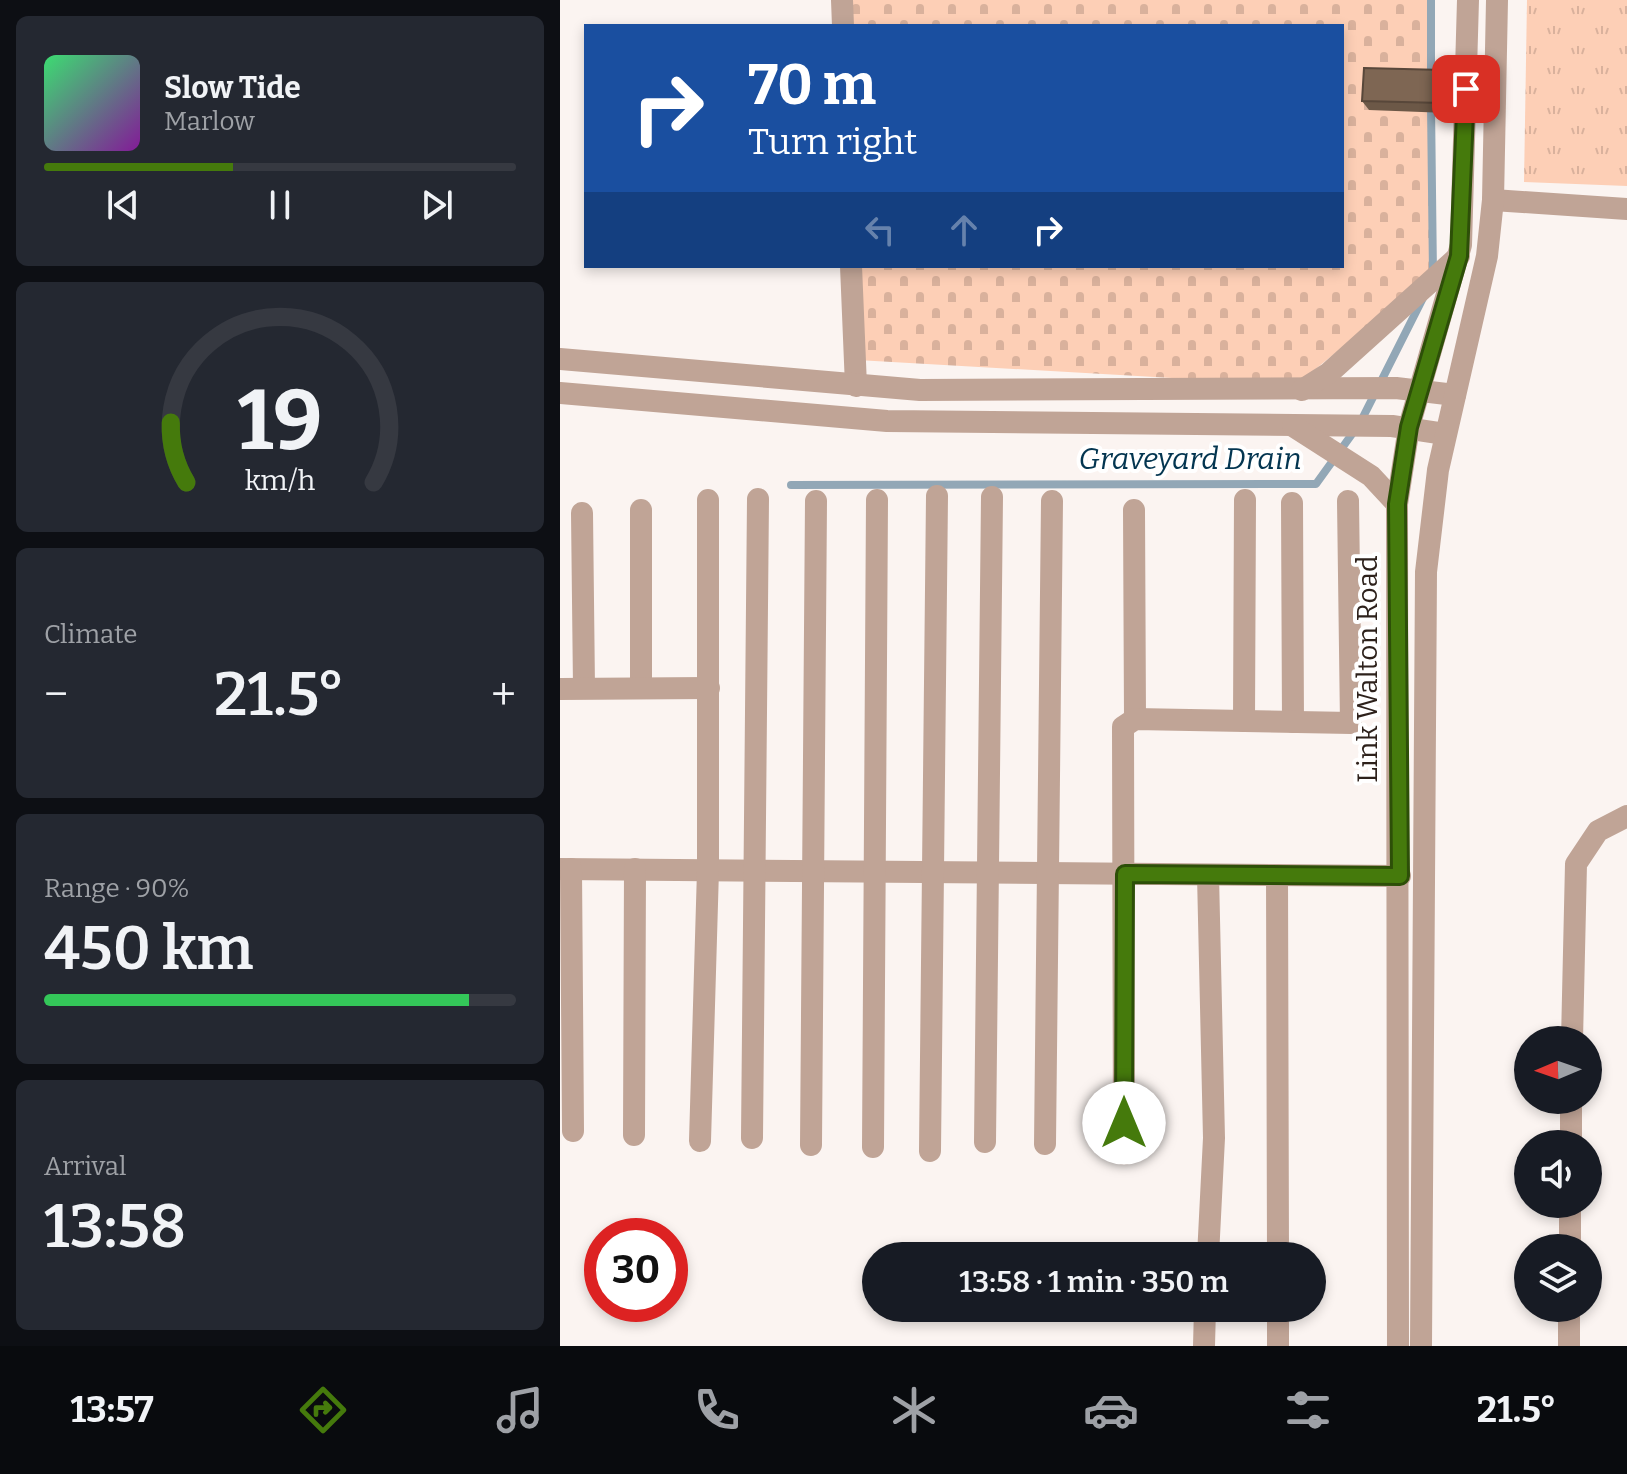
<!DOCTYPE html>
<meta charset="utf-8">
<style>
:root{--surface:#171b24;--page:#242831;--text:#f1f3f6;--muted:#9ea1a6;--line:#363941;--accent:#457a0c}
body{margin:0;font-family:Bitter,serif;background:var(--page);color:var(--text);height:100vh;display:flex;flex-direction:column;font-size:30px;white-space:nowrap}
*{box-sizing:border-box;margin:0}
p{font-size:26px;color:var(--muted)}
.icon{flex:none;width:44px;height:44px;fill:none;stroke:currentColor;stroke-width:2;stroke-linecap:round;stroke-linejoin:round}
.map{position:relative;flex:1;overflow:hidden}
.details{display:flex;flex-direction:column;gap:16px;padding:16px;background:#0d0f14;width:560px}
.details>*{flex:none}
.guide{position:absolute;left:24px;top:24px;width:760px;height:244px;border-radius:0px;box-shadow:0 4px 12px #0003;background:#1a4fa0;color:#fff;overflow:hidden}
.needle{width:52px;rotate:268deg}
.fabs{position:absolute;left:954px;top:1026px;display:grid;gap:16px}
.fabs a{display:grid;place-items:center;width:88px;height:88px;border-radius:50%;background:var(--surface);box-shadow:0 4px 12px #0003;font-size:40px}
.speed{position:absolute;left:24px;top:1218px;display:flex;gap:16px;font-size:40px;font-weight:700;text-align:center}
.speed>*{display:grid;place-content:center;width:104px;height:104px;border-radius:50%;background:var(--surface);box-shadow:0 4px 12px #0003;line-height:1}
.speed .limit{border:12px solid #d22;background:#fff;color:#111}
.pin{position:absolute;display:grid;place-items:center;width:68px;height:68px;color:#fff;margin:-34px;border-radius:16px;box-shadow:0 4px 12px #0006}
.me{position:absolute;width:88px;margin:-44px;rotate:0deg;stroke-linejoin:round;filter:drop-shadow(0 0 6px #0008)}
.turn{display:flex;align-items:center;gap:28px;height:168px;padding:0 32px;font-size:36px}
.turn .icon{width:104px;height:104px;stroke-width:2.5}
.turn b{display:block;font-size:56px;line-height:68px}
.lanes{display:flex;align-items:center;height:76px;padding:0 32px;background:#0003;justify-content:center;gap:40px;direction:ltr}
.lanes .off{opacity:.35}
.big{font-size:60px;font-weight:600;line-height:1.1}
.details .card{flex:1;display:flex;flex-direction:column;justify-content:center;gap:12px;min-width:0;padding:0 28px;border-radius:12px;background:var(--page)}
.details .dial{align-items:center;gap:0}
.dial svg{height:208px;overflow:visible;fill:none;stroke:var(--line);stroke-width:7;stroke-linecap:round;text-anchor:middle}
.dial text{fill:var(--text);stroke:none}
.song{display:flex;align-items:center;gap:24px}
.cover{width:96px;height:96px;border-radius:12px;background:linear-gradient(135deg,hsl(140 70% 55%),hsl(290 70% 35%))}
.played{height:8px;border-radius:4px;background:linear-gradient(90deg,var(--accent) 40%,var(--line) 40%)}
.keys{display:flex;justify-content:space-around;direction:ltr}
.heat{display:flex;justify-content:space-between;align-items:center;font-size:44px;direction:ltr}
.charge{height:12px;border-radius:6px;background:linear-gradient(90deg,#34c759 90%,var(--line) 0)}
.trip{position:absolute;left:302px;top:1242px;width:464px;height:80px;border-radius:40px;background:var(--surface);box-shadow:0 4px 12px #0003;font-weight:600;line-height:80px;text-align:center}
.dock{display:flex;height:128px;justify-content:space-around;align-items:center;background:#090b0e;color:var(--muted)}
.dock .icon{width:56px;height:56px}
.dock .selected{color:var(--accent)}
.dock b{font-size:36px;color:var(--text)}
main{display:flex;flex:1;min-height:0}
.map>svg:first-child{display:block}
.cemetery{fill:url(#cemetery-stones)}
.park{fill:url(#park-tufts)}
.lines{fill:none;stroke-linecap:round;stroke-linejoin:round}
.stream{stroke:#92a7b6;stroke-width:8}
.minor{stroke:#c0a496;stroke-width:22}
.tertiary{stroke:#c0a496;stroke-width:22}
.wall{fill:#6c5847}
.shaded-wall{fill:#58473a}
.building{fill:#7e6653;stroke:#58473a;stroke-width:2}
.route-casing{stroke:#2d4f08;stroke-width:20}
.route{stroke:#457a0c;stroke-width:14}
.labels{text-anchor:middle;stroke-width:8;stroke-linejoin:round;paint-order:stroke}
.street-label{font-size:28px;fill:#2d211b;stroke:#fff}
.water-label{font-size:30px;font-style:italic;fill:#033550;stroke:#fff}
</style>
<main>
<section class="details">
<div class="card">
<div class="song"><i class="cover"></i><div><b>Slow Tide</b><p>Marlow</p></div></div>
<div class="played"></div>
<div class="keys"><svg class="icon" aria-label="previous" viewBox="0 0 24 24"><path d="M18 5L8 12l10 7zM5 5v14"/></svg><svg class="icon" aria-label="pause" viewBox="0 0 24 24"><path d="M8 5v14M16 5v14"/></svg><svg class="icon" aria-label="next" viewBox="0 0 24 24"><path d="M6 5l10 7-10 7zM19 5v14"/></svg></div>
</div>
<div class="card dial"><svg viewBox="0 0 100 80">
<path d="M14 69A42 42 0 1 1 86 69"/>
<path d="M14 69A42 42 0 0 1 8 46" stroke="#457a0c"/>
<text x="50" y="56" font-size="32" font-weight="700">19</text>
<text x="50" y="72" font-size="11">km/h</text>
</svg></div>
<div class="card"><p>Climate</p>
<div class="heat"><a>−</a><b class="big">21.5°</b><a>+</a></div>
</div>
<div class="card"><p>Range · 90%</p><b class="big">450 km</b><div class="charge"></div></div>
<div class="card"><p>Arrival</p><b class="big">13:58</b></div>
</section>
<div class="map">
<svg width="1067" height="1346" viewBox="0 0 1067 1346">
<defs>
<pattern id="cemetery-stones" width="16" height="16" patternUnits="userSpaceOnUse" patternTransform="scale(2)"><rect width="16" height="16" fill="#fdcfb6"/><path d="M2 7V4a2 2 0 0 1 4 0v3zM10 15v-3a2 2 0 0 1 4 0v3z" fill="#d9b19c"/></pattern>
<pattern id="park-tufts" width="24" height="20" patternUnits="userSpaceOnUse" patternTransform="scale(2)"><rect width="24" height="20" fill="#fdcfb6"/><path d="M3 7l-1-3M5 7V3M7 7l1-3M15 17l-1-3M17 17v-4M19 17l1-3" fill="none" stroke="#d9b19c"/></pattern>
</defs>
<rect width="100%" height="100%" fill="#fbf4f1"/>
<polygon class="cemetery" points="289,0 871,0 872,274 736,385 297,360 295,266 782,266 782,26 290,26"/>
<polygon class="park" points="967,0 1067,0 1067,186 964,182"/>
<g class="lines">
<g class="stream">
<polyline points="871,0 871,79"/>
<polyline points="871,105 873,275"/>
<polyline points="231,485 756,484 800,423 863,298"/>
</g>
<g class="minor">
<polyline points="282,0 283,26"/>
<polyline points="933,200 1067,209"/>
<polyline points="291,266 296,386"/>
<polyline points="732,503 733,722"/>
<polyline points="81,510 81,686"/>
<polyline points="574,510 575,719"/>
<polyline points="22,513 24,688"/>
<polyline points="0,689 149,688"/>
<polyline points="684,721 685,500"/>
<polyline points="0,869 840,876"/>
<polyline points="11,869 13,1131"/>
<polyline points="648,875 654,1138 648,1256"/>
<polyline points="717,875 718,1256"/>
<polyline points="1012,1040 1016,864 1038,831 1067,816"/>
<polyline points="74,1135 75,869"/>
<polyline points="192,1138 198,499"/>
<polyline points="140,1141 148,870 148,500"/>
<polyline points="425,1142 432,497"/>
<polyline points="485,1144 492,501"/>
<polyline points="1011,1144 1011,1100"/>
<polyline points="251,1145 256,501"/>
<polyline points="313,1147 317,500"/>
<polyline points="370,1151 377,496"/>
<polyline points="564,1154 563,727 575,719 791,723 788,501"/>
<polyline points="1010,1248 1010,1204"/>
<polyline points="718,1308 718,1346"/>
<polyline points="644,1346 645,1308"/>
<polyline points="1009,1346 1009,1308"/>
</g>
<g class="tertiary">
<polyline points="0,359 360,390 836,388 895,395"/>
<polyline points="742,390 769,373 899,256"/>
<polyline points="0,393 327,421 832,426 885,434"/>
<polyline points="733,426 811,476 837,504"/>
<polyline points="838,1346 837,504 849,427 901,245 908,0"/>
<polyline points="861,1346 866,572 878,470 927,256 933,200 937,0"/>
</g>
</g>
<polygon class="wall" points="883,70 889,79 888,113 809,110 802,101"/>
<polygon class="shaded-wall" points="883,70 889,79 888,113 882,103"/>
<polygon class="building" points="804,68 883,70 882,103 802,101"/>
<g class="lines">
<g class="route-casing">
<polyline id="route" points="564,1123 565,874 840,876 837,504 849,427 899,256 906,89"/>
</g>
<use href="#route" class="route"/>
</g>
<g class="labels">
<g class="street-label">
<text transform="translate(807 669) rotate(-90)" y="10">Link Walton Road</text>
</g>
<g class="water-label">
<text x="630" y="469">Graveyard Drain</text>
</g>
</g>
</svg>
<div class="fabs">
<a><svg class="needle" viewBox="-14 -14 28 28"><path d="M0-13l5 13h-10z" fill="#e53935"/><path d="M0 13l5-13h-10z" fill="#9ea1a6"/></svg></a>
<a><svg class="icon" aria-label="sound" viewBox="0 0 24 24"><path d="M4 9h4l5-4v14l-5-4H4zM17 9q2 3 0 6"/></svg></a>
<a><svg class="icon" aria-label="layers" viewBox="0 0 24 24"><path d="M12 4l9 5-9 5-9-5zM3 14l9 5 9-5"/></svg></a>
</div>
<div class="speed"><div class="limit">30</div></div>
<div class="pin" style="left:906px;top:89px;background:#d93025"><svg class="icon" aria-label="arrive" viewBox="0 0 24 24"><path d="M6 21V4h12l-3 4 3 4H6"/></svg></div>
<svg class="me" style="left:564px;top:1123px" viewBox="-20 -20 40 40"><circle r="19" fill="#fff"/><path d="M0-13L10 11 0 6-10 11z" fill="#457a0c"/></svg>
<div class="trip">13:58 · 1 min · 350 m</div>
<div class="guide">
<div class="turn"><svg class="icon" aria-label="right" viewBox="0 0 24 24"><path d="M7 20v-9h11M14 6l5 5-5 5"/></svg><div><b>70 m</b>Turn right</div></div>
<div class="lanes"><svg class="icon off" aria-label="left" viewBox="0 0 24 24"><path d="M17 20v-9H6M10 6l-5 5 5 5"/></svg><svg class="icon off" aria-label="ahead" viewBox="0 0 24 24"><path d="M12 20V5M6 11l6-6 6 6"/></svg><svg class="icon" aria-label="right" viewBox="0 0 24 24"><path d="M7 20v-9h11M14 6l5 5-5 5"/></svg></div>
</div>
</div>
</main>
<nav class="dock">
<b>13:57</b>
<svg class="icon selected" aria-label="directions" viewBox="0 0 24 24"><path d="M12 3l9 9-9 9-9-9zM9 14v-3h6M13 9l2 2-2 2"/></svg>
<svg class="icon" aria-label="music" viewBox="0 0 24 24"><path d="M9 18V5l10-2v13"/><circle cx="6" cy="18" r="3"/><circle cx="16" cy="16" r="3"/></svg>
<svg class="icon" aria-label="phone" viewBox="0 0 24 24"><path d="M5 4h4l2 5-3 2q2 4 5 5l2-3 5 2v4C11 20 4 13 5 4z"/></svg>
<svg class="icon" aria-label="climate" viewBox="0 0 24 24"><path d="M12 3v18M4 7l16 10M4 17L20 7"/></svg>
<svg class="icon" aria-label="car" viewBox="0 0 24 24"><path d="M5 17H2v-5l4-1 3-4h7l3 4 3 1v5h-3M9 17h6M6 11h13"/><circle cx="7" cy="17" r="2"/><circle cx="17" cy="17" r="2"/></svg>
<svg class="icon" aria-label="filters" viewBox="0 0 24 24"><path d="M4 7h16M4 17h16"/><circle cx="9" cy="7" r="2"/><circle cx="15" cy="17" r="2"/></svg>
<b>21.5°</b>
</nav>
